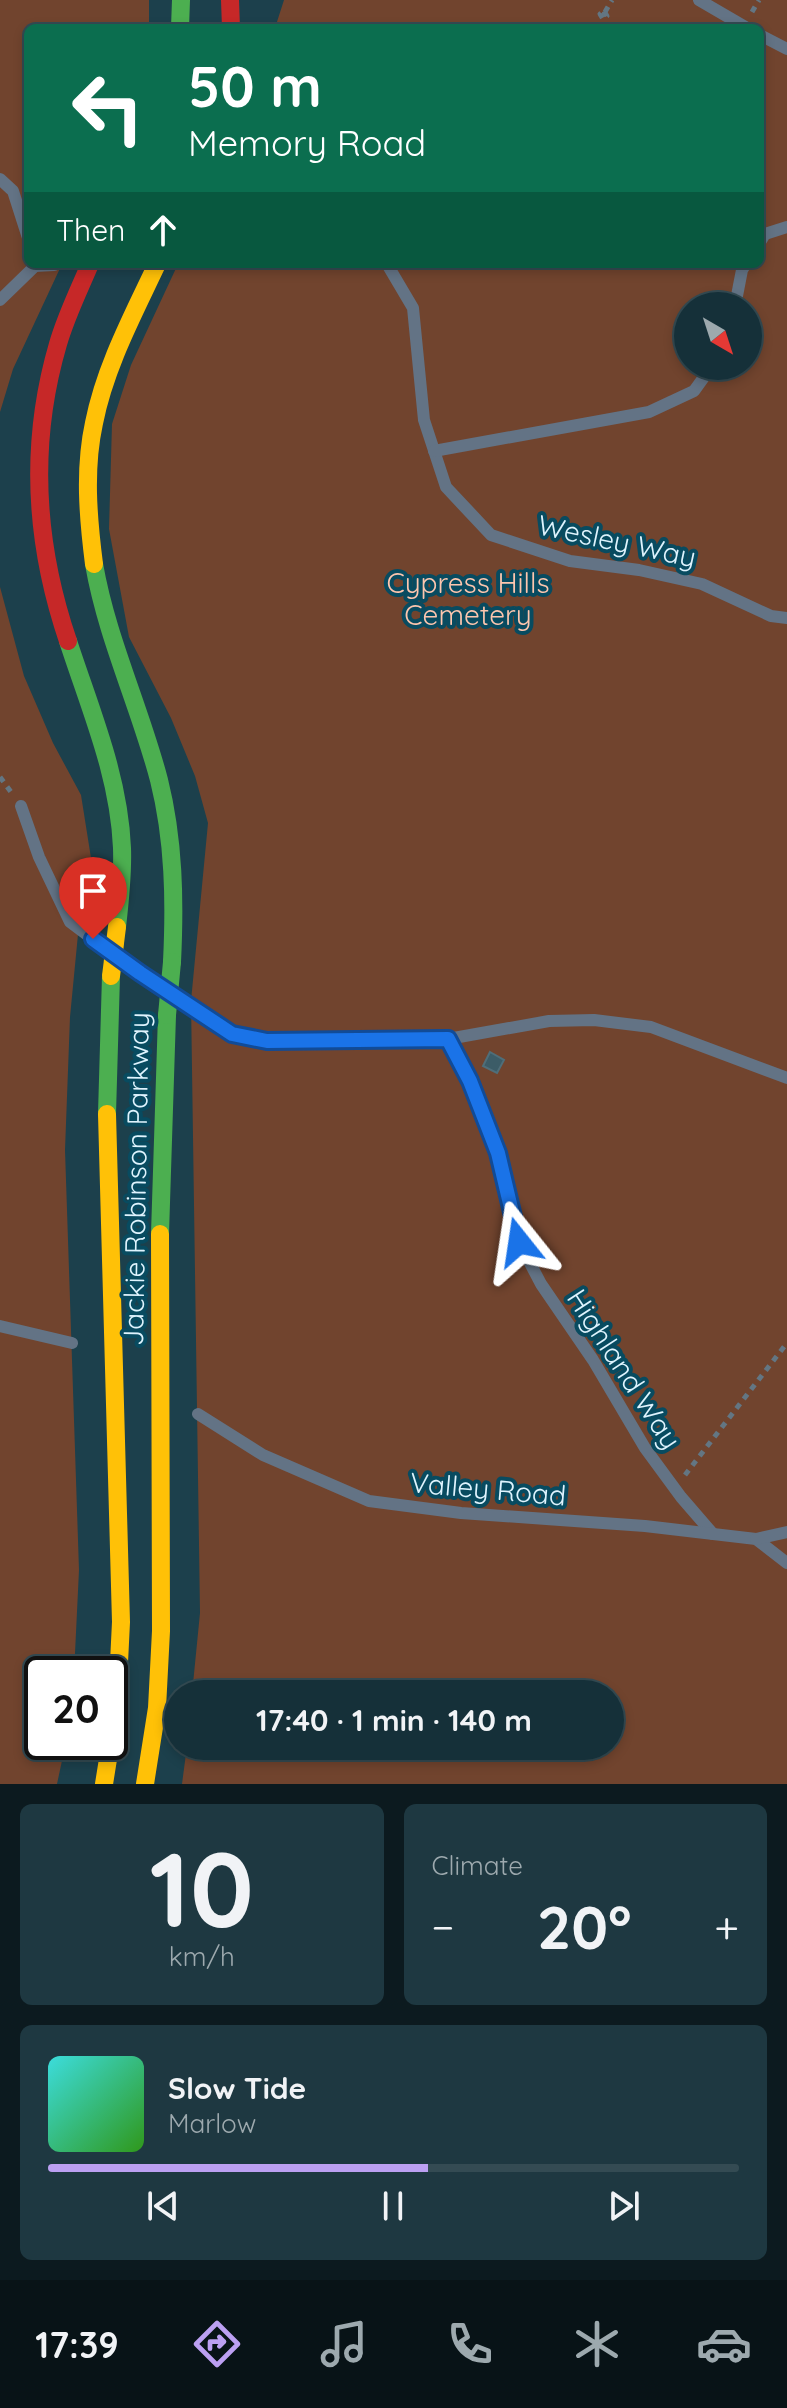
<!DOCTYPE html>
<meta charset="utf-8">
<style>
:root{--surface:#153039;--page:#1e3841;--text:#f1f3f6;--muted:#9da9ae;--line:#344b53;--accent:#bca0f2}
body{margin:0;font-family:Quicksand,sans-serif;background:var(--page);color:var(--text);height:100vh;display:flex;flex-direction:column;font-size:30px;white-space:nowrap}
*{box-sizing:border-box;margin:0}
p{font-size:26px;color:var(--muted)}
.icon{flex:none;width:44px;height:44px;fill:none;stroke:currentColor;stroke-width:2;stroke-linecap:round;stroke-linejoin:round}
.map{position:relative;height:1784px;overflow:hidden}
.side{display:flex;flex-direction:column;gap:20px;padding:20px;background:#0c1a1f;flex:1}
.side>*{flex:none}
.hud{position:absolute;left:24px;top:24px;width:740px;height:244px;border-radius:12px;box-shadow:0 4px 12px #0003,0 0 0 2px var(--line);background:#0b6e4f;color:#fff;overflow:hidden}
.needle{width:52px;rotate:141deg}
.fabs{position:absolute;left:674px;top:292px;display:grid;gap:16px}
.fabs a{display:grid;place-items:center;width:88px;height:88px;border-radius:50%;background:var(--surface);box-shadow:0 4px 12px #0003,0 0 0 2px var(--line);font-size:40px}
.speed{position:absolute;left:24px;top:1656px;display:flex;gap:16px;font-size:40px;font-weight:700;text-align:center}
.speed>*{display:grid;place-content:center;width:104px;height:104px;border-radius:50%;background:var(--surface);box-shadow:0 4px 12px #0003,0 0 0 2px var(--line);line-height:1}
.speed .limit{border:4px solid #111;border-radius:12px;background:#fff;color:#111}
.pin{position:absolute;display:grid;place-items:center;width:68px;height:68px;color:#fff;margin:-82px -34px;border-radius:50% 50% 50% 0;rotate:-45deg;box-shadow:0 0 8px #0007}
.pin .icon{rotate:45deg}
.me{position:absolute;width:88px;margin:-44px;rotate:345deg;stroke-linejoin:round;filter:drop-shadow(0 0 6px #0008)}
.turn{display:flex;align-items:center;gap:28px;height:168px;padding:0 32px;font-size:36px}
.turn .icon{width:104px;height:104px;stroke-width:2.5}
.turn b{display:block;font-size:56px;line-height:68px}
.then{display:flex;align-items:center;height:76px;padding:0 32px;background:#0003;gap:16px;font-size:30px}
.big{font-size:60px;font-weight:700;line-height:1.1}
.side .tile{flex:1;display:flex;flex-direction:column;justify-content:center;gap:12px;min-width:0;padding:0 28px;border-radius:12px;background:var(--page)}
.side .dial{align-items:center;gap:0}
.dial b{font-size:104px;line-height:1}
.song{display:flex;align-items:center;gap:24px}
.cover{width:96px;height:96px;border-radius:12px;background:linear-gradient(135deg,hsl(180 70% 55%),hsl(110 70% 35%))}
.played{height:8px;border-radius:4px;background:linear-gradient(90deg,var(--accent) 55%,var(--line) 55%)}
.keys{display:flex;justify-content:space-around;direction:ltr}
.heat{display:flex;justify-content:space-between;align-items:center;font-size:44px;direction:ltr}
.side .tiles{flex:1;display:grid;gap:20px;grid-template-columns:1fr 1fr}
.tile:last-child{grid-column:span 2}
.trip{position:absolute;left:164px;top:1680px;width:460px;height:80px;border-radius:40px;background:var(--surface);box-shadow:0 4px 12px #0003,0 0 0 2px var(--line);font-weight:700;line-height:80px;text-align:center}
.tabs{display:flex;height:128px;justify-content:space-around;align-items:center;background:#081317;color:var(--muted)}
.tabs .icon{width:56px;height:56px}
.tabs .selected{color:var(--accent)}
.tabs b{font-size:36px;color:var(--text)}
.map>svg:first-child{display:block}
.green{fill:#71442e;fill-rule:evenodd}
.building{fill:#3c5c67;stroke:#4f6e79;stroke-width:2}
.lines{fill:none;stroke-linecap:round;stroke-linejoin:round}
.path{stroke:#637683;stroke-width:5;stroke-dasharray:6 6;stroke-linecap:butt}
.lane{stroke:#637385;stroke-width:12}
.fast{stroke:#4caf50;stroke-width:18}
.slow{stroke:#ffc107;stroke-width:18}
.jam{stroke:#c62828;stroke-width:18}
.fast-bridge{stroke:#4caf50;stroke-width:18}
.slow-bridge{stroke:#ffc107;stroke-width:18}
.route-casing{stroke:#114b97;stroke-width:20}
.route{stroke:#1a73e8;stroke-width:14}
.labels{text-anchor:middle;stroke-width:8;stroke-linejoin:round;paint-order:stroke}
.street-label{font-size:28px;fill:#dff4fe;stroke:#084b60}
.park-label{font-size:28px;fill:#fdc6ae;stroke:#084b60}
</style>
<div class="map">
<svg width="787" height="1784" viewBox="0 0 787 1784">
<rect width="100%" height="100%" fill="#1c404c"/>
<g class="green">
<polygon points="0,0 149,0 149,28 28,28 28,264 62,264 13,369 0,412"/>
<path d="M284 0H787V1784H182L187 1746H610V1694H192L200 1613 191 1001 208 823 195 776 171 718 129 637 109 529 112 424 131 365 178 264H760V28H275ZM688 306H748V366H688Z"/>
<polygon points="0,587 24,676 53,743 81,795 91,858 79,924 70,1017 65,1150 79,1570 74,1674 42,1674 42,1742 66,1742 57,1784 0,1784"/>
</g>
<polygon class="building" points="490,1052 504,1060 497,1073 483,1066"/>
<g class="lines">
<g class="path">
<polygon points="604,11 607,16 603,19 600,14"/>
<polyline points="605,12 612,0"/>
<polyline points="752,12 759,0"/>
<polyline points="0,777 11,792"/>
<polyline points="685,1475 787,1343"/>
</g>
<g class="lane">
<polyline points="699,0 747,28"/>
<polyline points="760,35 787,49"/>
<polyline points="0,179 13,191 28,238"/>
<polyline points="760,242 765,234 787,227"/>
<polyline points="387,264 413,308 424,420 446,487 491,535 570,561 639,570 702,584 771,616 787,618"/>
<polyline points="35,266 54,265"/>
<polyline points="0,300 35,266"/>
<polyline points="735,306 742,270 746,264"/>
<polyline points="434,451 649,412 694,391 712,366"/>
<polyline points="21,806 39,857 70,922 106,949"/>
<polyline points="121,959 162,988"/>
<polyline points="177,998 232,1034 267,1041 448,1039 549,1021 594,1020 651,1027 787,1078"/>
<polyline points="448,1039 470,1081 498,1153 519,1242 541,1284 593,1360 645,1448 681,1497 713,1534"/>
<polyline points="0,1326 72,1343"/>
<polyline points="198,1414 263,1455 369,1501 461,1513 645,1526 756,1539 787,1563"/>
<polyline points="756,1539 787,1532"/>
</g>
<g class="fast">
<polyline points="180,28 181,0"/>
<path d="M94 564C107 639 140 707 159 780 174 840 175 901 172 962"/>
<path d="M68 641C90 709 119 775 122 848 123 874 120 901 117 927"/>
<polyline points="107,1114 111,976"/>
<polyline points="160,1234 167,1015"/>
</g>
<g class="slow">
<path d="M94 564C88 517 84 469 94 423 105 367 133 315 157 264"/>
<polyline points="104,1784 117,1703 121,1622 107,1114"/>
<polyline points="145,1784 157,1708 161,1631 160,1234"/>
</g>
<g class="jam">
<polyline points="230,0 231,28"/>
<path d="M68 641C35 544 29 443 58 344 66 316 79 290 90 264"/>
</g>
<polyline class="fast-bridge" points="167,1015 172,962"/>
<polyline class="slow-bridge" points="111,976 117,927"/>
</g>
<g class="lines">
<g class="route-casing">
<polyline id="route" points="93,939 140,973 232,1034 267,1041 448,1039 470,1081 498,1153 519,1242"/>
</g>
<use href="#route" class="route"/>
</g>
<g class="labels">
<g class="street-label">
<text transform="translate(617 541) rotate(12)" y="10">Wesley Way</text>
<text transform="translate(136 1179) rotate(-89)" y="10">Jackie Robinson Parkway</text>
<text transform="translate(624 1369) rotate(57)" y="10">Highland Way</text>
<text transform="translate(488 1489) rotate(5)" y="10">Valley Road</text>
</g>
<g class="park-label">
<text x="468" y="593">Cypress Hills<tspan x="468" dy="32">Cemetery</tspan></text>
</g>
</g>
</svg>
<div class="fabs">
<a><svg class="needle" viewBox="-14 -14 28 28"><path d="M0-13l5 13h-10z" fill="#e53935"/><path d="M0 13l5-13h-10z" fill="#9da9ae"/></svg></a>
</div>
<div class="speed"><div class="limit">20</div></div>
<div class="pin" style="left:93px;top:939px;background:#d93025"><svg class="icon" aria-label="arrive" viewBox="0 0 24 24"><path d="M6 21V4h12l-3 4 3 4H6"/></svg></div>
<svg class="me" style="left:519px;top:1242px" viewBox="-20 -20 40 40"><path d="M0-17L14 15 0 8-14 15z" fill="#1a73e8" stroke="#fff" stroke-width="4"/></svg>
<div class="trip">17:40 · 1 min · 140 m</div>
<div class="hud">
<div class="turn"><svg class="icon" aria-label="left" viewBox="0 0 24 24"><path d="M17 20v-9H6M10 6l-5 5 5 5"/></svg><div><b>50 m</b>Memory Road</div></div>
<div class="then">Then<svg class="icon" aria-label="ahead" viewBox="0 0 24 24"><path d="M12 20V5M6 11l6-6 6 6"/></svg></div>
</div>
</div>
<section class="side">
<div class="tiles">
<div class="tile dial"><b>10</b><p>km/h</p></div>
<div class="tile"><p>Climate</p>
<div class="heat"><a>−</a><b class="big">20°</b><a>+</a></div>
</div>
<div class="tile">
<div class="song"><i class="cover"></i><div><b>Slow Tide</b><p>Marlow</p></div></div>
<div class="played"></div>
<div class="keys"><svg class="icon" aria-label="previous" viewBox="0 0 24 24"><path d="M18 5L8 12l10 7zM5 5v14"/></svg><svg class="icon" aria-label="pause" viewBox="0 0 24 24"><path d="M8 5v14M16 5v14"/></svg><svg class="icon" aria-label="next" viewBox="0 0 24 24"><path d="M6 5l10 7-10 7zM19 5v14"/></svg></div>
</div>
</div>
</section>
<nav class="tabs">
<b>17:39</b>
<svg class="icon selected" aria-label="directions" viewBox="0 0 24 24"><path d="M12 3l9 9-9 9-9-9zM9 14v-3h6M13 9l2 2-2 2"/></svg>
<svg class="icon" aria-label="music" viewBox="0 0 24 24"><path d="M9 18V5l10-2v13"/><circle cx="6" cy="18" r="3"/><circle cx="16" cy="16" r="3"/></svg>
<svg class="icon" aria-label="phone" viewBox="0 0 24 24"><path d="M5 4h4l2 5-3 2q2 4 5 5l2-3 5 2v4C11 20 4 13 5 4z"/></svg>
<svg class="icon" aria-label="climate" viewBox="0 0 24 24"><path d="M12 3v18M4 7l16 10M4 17L20 7"/></svg>
<svg class="icon" aria-label="car" viewBox="0 0 24 24"><path d="M5 17H2v-5l4-1 3-4h7l3 4 3 1v5h-3M9 17h6M6 11h13"/><circle cx="7" cy="17" r="2"/><circle cx="17" cy="17" r="2"/></svg>
</nav>
